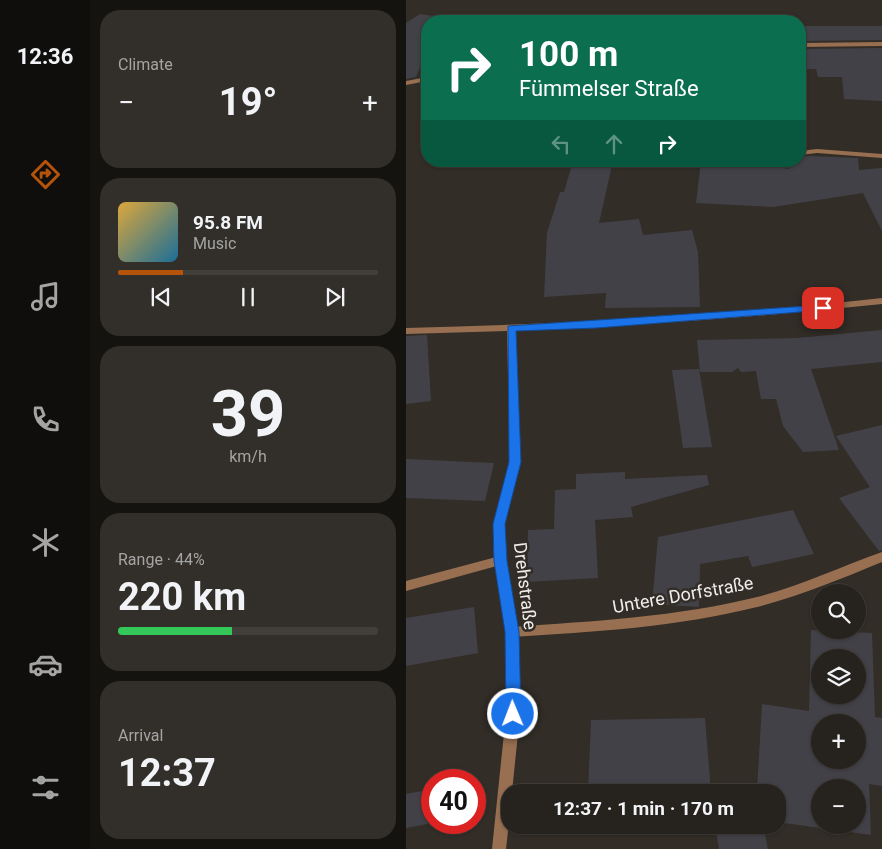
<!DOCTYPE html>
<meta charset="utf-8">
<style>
:root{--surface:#26221d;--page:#322f2a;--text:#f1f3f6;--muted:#a4a4a4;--line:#423f3b;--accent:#b45309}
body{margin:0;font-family:Roboto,sans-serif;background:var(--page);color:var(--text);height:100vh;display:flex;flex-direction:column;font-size:19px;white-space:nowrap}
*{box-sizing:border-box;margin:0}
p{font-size:16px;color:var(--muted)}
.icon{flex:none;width:28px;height:28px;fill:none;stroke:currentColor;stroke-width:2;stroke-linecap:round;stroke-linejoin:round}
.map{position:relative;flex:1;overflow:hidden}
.side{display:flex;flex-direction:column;gap:10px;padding:10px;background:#151310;width:316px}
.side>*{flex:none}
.top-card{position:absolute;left:15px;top:15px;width:385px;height:152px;border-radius:20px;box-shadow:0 1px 4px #0004,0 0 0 1px var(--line);background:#0b6e4f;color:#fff;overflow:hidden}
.buttons{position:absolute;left:405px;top:584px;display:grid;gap:10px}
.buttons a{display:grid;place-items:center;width:55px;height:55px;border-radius:50%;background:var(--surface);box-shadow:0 1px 4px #0004,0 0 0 1px var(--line);font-size:25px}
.speed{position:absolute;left:15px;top:769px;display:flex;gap:10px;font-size:25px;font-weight:700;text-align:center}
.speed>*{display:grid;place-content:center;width:65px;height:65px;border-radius:50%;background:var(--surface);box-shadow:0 1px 4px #0004,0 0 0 1px var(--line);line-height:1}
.speed .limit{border:8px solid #d22;background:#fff;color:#111}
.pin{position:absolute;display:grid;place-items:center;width:42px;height:42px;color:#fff;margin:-21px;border-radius:10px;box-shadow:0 2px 8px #0006}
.me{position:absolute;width:55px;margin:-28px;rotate:359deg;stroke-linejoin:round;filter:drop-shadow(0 0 4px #0008)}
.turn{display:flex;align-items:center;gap:18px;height:105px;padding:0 15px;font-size:22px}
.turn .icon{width:65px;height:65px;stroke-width:2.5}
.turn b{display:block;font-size:35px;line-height:42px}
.lanes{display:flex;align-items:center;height:48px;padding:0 15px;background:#0003;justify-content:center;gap:25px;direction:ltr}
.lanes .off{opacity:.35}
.big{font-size:38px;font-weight:700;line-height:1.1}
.side .card{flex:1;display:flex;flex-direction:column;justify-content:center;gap:8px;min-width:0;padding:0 18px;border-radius:20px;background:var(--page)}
.side .dial{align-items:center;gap:0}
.dial b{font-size:65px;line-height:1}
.song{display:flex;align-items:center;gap:15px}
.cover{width:60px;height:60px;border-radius:8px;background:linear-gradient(135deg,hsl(40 70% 55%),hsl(200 70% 35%))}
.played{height:5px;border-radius:2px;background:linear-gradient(90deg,var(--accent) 25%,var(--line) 25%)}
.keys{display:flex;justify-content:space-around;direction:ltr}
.heat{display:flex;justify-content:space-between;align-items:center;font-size:28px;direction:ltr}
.charge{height:8px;border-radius:4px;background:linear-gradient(90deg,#34c759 44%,var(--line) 0)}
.trip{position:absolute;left:95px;top:784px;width:285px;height:50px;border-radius:20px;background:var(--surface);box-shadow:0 1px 4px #0004,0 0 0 1px var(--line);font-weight:700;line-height:50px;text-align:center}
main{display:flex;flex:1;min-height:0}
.dock{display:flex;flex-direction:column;width:90px;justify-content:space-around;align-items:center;background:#0f0e0c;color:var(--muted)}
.dock .icon{width:35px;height:35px}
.dock .on{color:var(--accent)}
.dock b{font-size:22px;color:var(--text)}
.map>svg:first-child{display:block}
.building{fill:#434148;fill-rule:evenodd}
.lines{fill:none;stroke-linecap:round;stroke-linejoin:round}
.service{fill:#986f51;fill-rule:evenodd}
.minor{fill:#986f51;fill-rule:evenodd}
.tertiary{fill:#986f51;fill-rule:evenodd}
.route{fill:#1a73e8;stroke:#114b97}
.labels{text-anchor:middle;stroke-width:5;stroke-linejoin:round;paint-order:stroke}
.street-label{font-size:18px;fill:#f0ece8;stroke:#322d27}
</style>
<main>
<nav class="dock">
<b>12:36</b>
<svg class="icon on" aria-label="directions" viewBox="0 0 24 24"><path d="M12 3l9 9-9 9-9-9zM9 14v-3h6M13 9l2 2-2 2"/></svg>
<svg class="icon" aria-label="music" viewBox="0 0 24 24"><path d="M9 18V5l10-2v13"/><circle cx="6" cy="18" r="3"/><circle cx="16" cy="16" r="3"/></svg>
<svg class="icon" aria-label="phone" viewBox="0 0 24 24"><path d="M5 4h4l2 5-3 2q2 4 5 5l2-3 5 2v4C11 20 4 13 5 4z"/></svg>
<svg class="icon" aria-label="climate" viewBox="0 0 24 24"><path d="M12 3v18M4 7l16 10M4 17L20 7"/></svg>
<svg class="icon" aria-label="car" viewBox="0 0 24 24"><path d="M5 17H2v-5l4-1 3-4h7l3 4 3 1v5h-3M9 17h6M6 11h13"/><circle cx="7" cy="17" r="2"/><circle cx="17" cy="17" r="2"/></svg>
<svg class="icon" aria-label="filters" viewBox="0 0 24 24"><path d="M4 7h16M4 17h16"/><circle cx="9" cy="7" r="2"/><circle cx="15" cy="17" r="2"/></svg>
</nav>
<section class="side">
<div class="card"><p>Climate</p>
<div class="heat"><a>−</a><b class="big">19°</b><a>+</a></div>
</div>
<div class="card">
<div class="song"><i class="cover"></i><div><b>95.8 FM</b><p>Music</p></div></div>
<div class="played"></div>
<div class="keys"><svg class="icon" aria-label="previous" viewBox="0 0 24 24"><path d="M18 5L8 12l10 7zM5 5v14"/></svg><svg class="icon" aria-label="pause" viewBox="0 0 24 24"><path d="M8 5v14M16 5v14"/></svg><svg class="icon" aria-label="next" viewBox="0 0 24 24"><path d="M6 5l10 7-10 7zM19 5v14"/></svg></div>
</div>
<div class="card dial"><b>39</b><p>km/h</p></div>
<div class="card"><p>Range · 44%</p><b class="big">220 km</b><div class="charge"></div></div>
<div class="card"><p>Arrival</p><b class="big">12:37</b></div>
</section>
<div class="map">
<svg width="476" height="849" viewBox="0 0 476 849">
<rect width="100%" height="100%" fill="#322d27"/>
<g class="building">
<polygon points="14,14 35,17 33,21 21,21 21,50 10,77 0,79 0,23"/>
<polygon points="394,26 476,26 476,40 394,41"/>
<polygon points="476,48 476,101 438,99 436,77 412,77 410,69 394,69 394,49"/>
<polygon points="404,156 452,158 453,170 476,168 476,231 457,193 367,207 290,203 295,161 375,161 374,167 382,169 387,161 394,161 394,157"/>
<polygon points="167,161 207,161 193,223 233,219 237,235 286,230 292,252 294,307 199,308 200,293 138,297 141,233 154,192 158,192"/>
<polygon points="476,330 476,362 405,369 433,450 397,452 377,426 370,399 355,399 350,371 335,372 332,368 326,372 294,372 291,340 391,338"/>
<polygon points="21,335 25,401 0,404 0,336"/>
<polygon points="293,369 306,447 277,448 266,370"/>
<polygon points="476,425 476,550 473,551 433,498 464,487 430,436"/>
<polygon points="0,459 88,463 79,501 0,498"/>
<polygon points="219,472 219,479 301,475 303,485 225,507 227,517 189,520 192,578 121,582 122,530 148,529 149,490 170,489 170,474"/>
<polygon points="387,510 408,554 346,567 342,556 294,564 293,607 246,604 252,537"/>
<polygon points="68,607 72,653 0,666 0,618"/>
<path d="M405 630 466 633 469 717 476 718V786L463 784 465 835 371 822V792H337L351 791 356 704 403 711ZM414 658H451V695H414ZM414 722H451V760H414ZM414 788H451V825H414Z"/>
<polygon points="299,718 305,792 182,792 185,720"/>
<polygon points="26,789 26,823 0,828 0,794"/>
<polygon points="309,825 357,825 362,849 313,849"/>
</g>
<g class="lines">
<g class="service">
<polygon points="411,149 476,154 476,158 411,153 394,155 394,151"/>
<polygon points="378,161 385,161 382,167 379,167 375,165"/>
</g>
<g class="minor">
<polygon points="476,42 476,46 394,47 394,43"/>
<polygon points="21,77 21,81 0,85 0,81"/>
<path d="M476 552V562C435 579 394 596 351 607 271 627 188 632 106 637L102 636 100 632 102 628 106 627C188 621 271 617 351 597 394 586 434 567 476 552Z"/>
<polygon points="94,556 98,558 100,561 98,564 0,591 0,581"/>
</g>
<path class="tertiary" d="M476 298V304C354 317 232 326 110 330L114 461 99 524 100 561 112 632 114 714 106 792H104V813L100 849H86L100 714V632L88 561 87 524 104 461 101 331 0 334V328C159 324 318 316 476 298Z"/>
</g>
<polygon class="route" points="417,305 420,306 420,310 190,328 110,331 115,462 99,524 101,561 113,632 115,714 112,718 107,720 102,718 100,714 99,632 88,561 87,524 103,462 102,326"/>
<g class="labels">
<g class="street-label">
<text transform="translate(119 586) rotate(83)" y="6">Drehstraße</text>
<text transform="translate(277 595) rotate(-10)" y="6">Untere Dorfstraße</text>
</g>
</g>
</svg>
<div class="buttons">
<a><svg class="icon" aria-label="search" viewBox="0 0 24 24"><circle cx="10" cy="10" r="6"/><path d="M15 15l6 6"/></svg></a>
<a><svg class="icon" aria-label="layers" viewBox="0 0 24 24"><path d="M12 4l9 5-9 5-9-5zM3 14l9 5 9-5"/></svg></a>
<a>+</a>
<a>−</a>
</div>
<div class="speed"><div class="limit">40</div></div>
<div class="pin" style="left:417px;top:308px;background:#d93025"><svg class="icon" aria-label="arrive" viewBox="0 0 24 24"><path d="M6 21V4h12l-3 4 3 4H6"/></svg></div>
<svg class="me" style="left:107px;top:714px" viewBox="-20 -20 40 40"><circle r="17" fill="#1a73e8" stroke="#fff" stroke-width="3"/><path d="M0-11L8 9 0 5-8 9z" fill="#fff"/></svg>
<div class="trip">12:37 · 1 min · 170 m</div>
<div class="top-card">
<div class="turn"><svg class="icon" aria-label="right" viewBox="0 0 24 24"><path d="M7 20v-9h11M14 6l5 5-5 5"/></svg><div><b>100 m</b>Fümmelser Straße</div></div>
<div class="lanes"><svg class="icon off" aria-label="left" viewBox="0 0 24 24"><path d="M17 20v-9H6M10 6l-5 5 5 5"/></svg><svg class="icon off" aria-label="ahead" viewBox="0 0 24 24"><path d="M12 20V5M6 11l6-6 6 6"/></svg><svg class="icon" aria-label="right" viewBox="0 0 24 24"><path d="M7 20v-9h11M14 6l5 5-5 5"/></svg></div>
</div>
</div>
</main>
